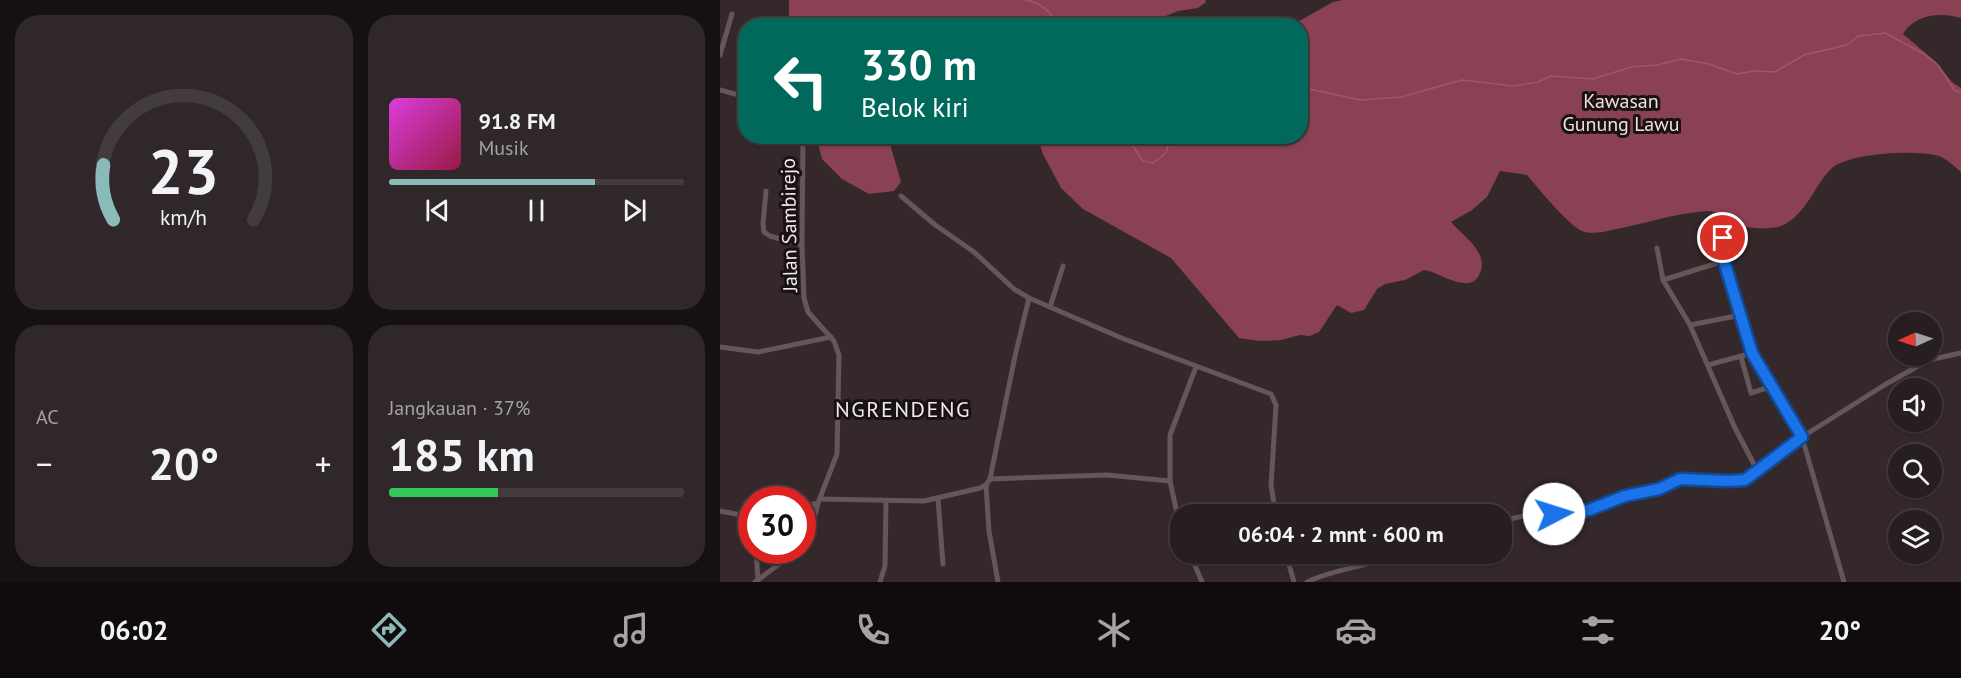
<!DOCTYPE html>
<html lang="id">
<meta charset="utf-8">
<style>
:root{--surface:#271e20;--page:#2f2729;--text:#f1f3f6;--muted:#a4a2a5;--line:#433c3e;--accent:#8bbbb9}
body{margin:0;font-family:"PT Sans",sans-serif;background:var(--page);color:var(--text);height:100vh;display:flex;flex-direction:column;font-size:22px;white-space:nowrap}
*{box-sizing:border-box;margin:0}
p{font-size:20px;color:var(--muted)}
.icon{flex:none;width:33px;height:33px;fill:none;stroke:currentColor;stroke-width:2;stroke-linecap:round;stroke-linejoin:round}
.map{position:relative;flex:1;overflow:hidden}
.panel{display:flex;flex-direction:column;gap:15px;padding:15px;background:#151012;width:720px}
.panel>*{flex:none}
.guide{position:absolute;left:18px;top:18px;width:570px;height:126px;border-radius:24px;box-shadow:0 2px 4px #0004,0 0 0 2px var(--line);background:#00695c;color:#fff;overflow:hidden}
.needle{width:39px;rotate:267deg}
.controls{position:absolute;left:1168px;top:312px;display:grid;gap:12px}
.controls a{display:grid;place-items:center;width:54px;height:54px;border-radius:50%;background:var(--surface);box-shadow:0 2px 4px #0004,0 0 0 2px var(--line);font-size:30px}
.speed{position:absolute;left:18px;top:486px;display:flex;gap:12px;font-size:30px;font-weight:700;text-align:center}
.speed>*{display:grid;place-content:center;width:78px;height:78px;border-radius:50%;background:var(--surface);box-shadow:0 2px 4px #0004,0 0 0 2px var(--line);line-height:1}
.speed .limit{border:9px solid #d22;background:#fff;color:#111}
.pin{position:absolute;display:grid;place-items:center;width:51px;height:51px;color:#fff;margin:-26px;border:3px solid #fff;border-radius:50%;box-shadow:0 2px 6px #0007}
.me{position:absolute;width:66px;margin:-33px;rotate:85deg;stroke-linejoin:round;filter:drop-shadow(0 0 4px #0008)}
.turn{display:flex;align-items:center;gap:21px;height:126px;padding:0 24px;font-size:27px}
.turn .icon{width:78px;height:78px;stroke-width:2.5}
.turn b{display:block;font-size:42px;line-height:51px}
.big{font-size:45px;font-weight:700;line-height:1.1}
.panel .card{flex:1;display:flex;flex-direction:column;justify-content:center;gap:9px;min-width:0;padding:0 21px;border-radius:24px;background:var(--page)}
.panel .dial{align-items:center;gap:0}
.dial svg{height:156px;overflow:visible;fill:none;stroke:var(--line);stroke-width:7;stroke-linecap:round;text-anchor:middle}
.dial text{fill:var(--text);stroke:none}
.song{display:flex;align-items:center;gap:18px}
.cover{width:72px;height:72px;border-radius:9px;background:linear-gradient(135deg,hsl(300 70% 55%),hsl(340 70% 35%))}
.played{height:6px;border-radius:3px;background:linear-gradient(90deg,var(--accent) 70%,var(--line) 70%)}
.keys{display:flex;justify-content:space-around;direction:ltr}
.heat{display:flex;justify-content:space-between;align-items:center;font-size:33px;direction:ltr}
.charge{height:9px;border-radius:4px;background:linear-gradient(90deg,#34c759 37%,var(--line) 0)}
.panel .tiles{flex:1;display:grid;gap:15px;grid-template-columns:repeat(2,1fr)}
.trip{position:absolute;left:450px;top:504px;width:342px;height:60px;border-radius:24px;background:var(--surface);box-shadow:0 2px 4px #0004,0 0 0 2px var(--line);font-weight:700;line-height:60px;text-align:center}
.menu{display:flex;height:96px;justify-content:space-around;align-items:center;background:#100c0d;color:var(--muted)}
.menu .icon{width:42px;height:42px}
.menu .active{color:var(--accent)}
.menu b{font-size:27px;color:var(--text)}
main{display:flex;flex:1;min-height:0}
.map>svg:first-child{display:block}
.forest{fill:#8a4154}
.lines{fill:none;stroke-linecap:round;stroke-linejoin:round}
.stream{stroke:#a15668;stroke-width:1.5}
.minor{stroke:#645659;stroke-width:5}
.route-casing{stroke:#114b97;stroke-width:15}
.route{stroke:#1a73e8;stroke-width:10}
.labels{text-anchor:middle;stroke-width:6;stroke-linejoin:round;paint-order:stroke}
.park-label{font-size:20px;fill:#f4dde1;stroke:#181213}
.street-label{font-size:20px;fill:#f1e8ea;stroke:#181213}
.quarter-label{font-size:22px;letter-spacing:1.5px;fill:#f1e8ea;stroke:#181213}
</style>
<main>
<section class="panel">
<div class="tiles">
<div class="card dial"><svg viewBox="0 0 100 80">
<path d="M14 69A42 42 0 1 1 86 69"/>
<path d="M14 69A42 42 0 0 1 9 41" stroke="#8bbbb9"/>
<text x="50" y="56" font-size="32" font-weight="700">23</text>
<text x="50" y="72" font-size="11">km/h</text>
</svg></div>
<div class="card">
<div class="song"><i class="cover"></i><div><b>91.8 FM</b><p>Musik</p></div></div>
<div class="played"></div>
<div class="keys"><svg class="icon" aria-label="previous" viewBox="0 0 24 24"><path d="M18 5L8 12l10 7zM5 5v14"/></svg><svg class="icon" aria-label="pause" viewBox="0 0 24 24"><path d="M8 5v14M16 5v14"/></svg><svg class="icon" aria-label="next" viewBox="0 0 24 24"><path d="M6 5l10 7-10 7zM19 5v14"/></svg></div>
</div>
<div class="card"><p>AC</p>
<div class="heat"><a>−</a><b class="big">20°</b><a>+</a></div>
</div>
<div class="card"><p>Jangkauan · 37%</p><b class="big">185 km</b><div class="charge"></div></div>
</div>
</section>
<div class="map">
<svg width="1241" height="582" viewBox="0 0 1241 582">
<rect width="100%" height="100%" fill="#34282a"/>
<g class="forest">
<polygon points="69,0 485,0 486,2 478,8 458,11 424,25 69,26"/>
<path d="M623 0H1241V18C1220 12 1195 14 1183 34L1216 62 1232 82 1241 88V172C1234 166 1227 159 1219 156 1197 149 1128 153 1112 168 1094 185 1086 216 1061 226 1050 230 1025 229 1015 223 1006 218 998 211 987 211 955 213 924 224 892 230 884 232 874 234 865 232 851 229 818 188 807 175L780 171 767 197 752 210 731 222C743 236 771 254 759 275 756 281 751 284 744 283 729 282 718 272 704 270L685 280 665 284 657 289 644 310 631 313 617 305 599 332 590 336 580 335 561 340 540 341 519 338 451 258 363 209 341 188 323 154 317 137 580 136V26L572 25 613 2Z"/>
<polygon points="96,137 168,137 181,182 174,191 149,194 122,179 102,159"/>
</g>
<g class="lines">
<g class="stream">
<path d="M305 0C321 2 331 13 340 26"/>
<polyline points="580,87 641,100 681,97 742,80 794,86 818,82 831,76 873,79 911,67 937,65 961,59 989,64 1017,74 1034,71 1055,72 1084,55 1127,45 1138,36 1165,33 1204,54 1218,65 1235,91 1241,92"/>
<polyline points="406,136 423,161 433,163 446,153 451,136"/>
</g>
<g class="minor">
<polyline points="0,55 12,14"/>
<polyline points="0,90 26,97"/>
<polyline points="46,191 43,224 44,232 50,236 82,245"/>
<polyline points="181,196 214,224 254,252 294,289 309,298 404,339 551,394 556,405 551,486 556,514"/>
<polyline points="1003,238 1004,261 1032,353 1082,437 1124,582"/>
<polyline points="937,248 943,280"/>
<polyline points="1004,261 943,280 970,325 1015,428 1038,472"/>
<polyline points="330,307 343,266"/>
<polyline points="970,325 1021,315"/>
<polyline points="0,347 38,352 111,337"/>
<polyline points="1021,357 1031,393 1053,386"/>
<polyline points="988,365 1032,353"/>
<polyline points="270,479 295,356 309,298"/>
<polyline points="266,485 269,531 278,582"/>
<polyline points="100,499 204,501 260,488 266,485 270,479 387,475 450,481"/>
<polyline points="218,499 223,564"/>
<polyline points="82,507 98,503"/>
<polyline points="0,511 32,517"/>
<polyline points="782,521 803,516 869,510 905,496 939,489 960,479 1008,481 1025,480 1082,437 1166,384 1209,360 1241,353"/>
<polyline points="460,527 450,481 450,435 476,367"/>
<polyline points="82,546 91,533 98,503 117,454 119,355 114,341 88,312 84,298 82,245 83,136"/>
<polyline points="36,550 38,580"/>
<polyline points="470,554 482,582"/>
<polyline points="566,554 574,582"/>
<polyline points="35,582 78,550"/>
<polyline points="160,582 165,566 166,501"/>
<path d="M587 582C616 568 648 567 678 554"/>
</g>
</g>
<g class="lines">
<g class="route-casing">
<polyline id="route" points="834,514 869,510 905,496 939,489 960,479 1008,481 1025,480 1082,437 1032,353 1004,261 1003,238"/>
</g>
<use href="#route" class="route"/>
</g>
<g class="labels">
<g class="park-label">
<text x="901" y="108">Kawasan<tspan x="901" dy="23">Gunung Lawu</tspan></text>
</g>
<g class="street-label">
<text transform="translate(69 225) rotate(-91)" y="7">Jalan Sambirejo</text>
</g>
<g class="quarter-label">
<text x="183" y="417">NGRENDENG</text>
</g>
</g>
</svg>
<div class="controls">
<a><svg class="needle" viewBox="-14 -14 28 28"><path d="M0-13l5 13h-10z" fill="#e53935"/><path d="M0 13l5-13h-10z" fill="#a4a2a5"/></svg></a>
<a><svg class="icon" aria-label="sound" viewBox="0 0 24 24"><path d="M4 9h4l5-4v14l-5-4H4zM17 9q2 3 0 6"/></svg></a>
<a><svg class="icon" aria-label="search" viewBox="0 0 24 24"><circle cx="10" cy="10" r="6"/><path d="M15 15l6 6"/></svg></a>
<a><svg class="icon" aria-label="layers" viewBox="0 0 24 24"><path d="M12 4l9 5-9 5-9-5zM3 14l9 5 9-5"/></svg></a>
</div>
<div class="speed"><div class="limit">30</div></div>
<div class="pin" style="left:1003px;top:238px;background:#d93025"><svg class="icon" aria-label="arrive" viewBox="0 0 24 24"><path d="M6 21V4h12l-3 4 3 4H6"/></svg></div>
<svg class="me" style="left:834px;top:514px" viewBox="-20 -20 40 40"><circle r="19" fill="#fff"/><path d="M0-13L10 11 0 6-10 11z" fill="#1a73e8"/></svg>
<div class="trip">06:04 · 2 mnt · 600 m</div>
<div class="guide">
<div class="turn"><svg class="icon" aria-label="left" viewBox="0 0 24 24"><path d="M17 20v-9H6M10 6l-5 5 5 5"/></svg><div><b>330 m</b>Belok kiri</div></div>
</div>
</div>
</main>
<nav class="menu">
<b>06:02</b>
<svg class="icon active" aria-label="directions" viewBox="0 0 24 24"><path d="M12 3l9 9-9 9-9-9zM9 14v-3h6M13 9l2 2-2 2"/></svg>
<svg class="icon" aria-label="music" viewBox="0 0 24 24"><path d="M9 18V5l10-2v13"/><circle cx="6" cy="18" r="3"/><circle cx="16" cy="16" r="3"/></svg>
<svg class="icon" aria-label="phone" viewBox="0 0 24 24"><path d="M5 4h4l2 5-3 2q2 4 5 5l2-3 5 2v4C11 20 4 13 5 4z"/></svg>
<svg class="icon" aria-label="climate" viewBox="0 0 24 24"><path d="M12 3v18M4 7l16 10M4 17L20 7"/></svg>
<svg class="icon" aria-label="car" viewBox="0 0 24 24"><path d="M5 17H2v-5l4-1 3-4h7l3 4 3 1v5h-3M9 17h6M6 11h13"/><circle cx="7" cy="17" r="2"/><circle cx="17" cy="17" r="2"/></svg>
<svg class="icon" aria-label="filters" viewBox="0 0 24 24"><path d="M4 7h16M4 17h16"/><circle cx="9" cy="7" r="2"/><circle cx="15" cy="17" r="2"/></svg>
<b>20°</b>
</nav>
